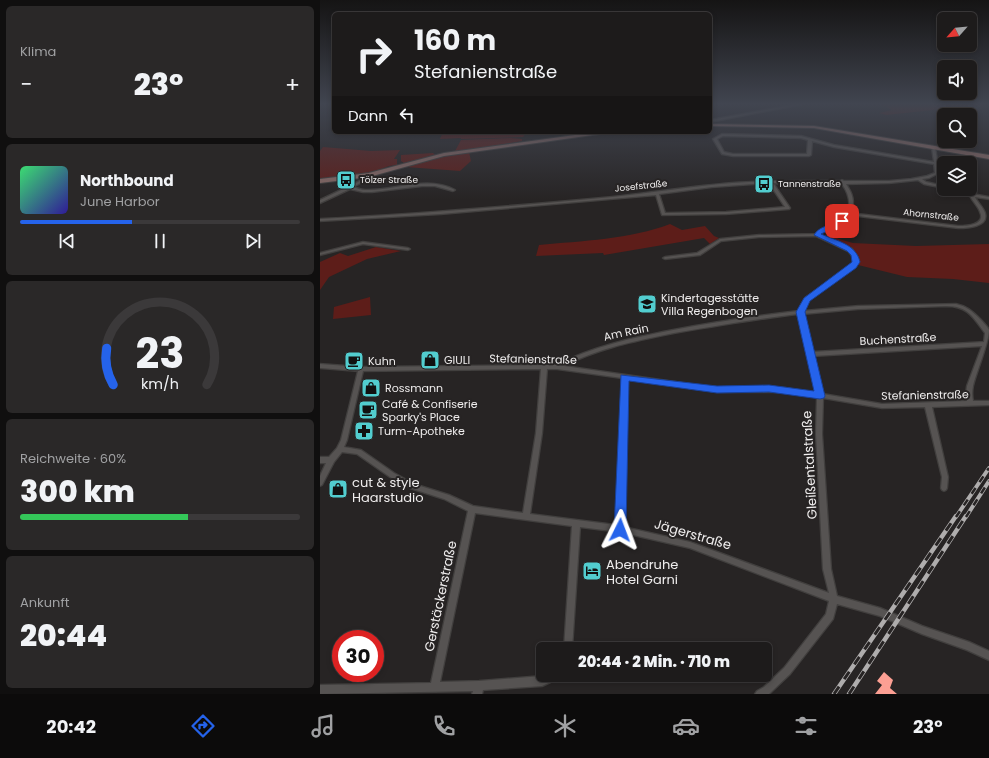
<!DOCTYPE html>
<html lang="de">
<meta charset="utf-8">
<style>
:root{--surface:#1d1b1b;--page:#2a2828;--text:#f1f3f6;--muted:#a0a1a3;--line:#3b393a;--accent:#2563eb}
body{margin:0;font-family:Poppins,sans-serif;background:var(--page);color:var(--text);height:100vh;display:flex;flex-direction:column;font-size:15px;white-space:nowrap}
*{box-sizing:border-box;margin:0}
p{font-size:13px;color:var(--muted)}
.icon{flex:none;width:22px;height:22px;fill:none;stroke:currentColor;stroke-width:2;stroke-linecap:round;stroke-linejoin:round}
.map{position:relative;flex:1;overflow:hidden}
.drawer{display:flex;flex-direction:column;gap:6px;padding:6px;background:#100f0f;width:320px}
.drawer>*{flex:none}
.top-card{position:absolute;left:12px;top:12px;width:380px;height:122px;border-radius:6px;box-shadow:0 2px 6px #0003,0 0 0 1px var(--line);background:#1d1b1b;color:var(--text);overflow:hidden}
.needle{width:26px;rotate:243deg}
.tools{position:absolute;left:617px;top:12px;display:grid;gap:8px}
.tools a{display:grid;place-items:center;width:40px;height:40px;border-radius:6px;background:var(--surface);box-shadow:0 2px 6px #0003,0 0 0 1px var(--line);font-size:20px}
.speed{position:absolute;left:12px;top:630px;display:flex;gap:8px;font-size:20px;font-weight:700;text-align:center}
.speed>*{display:grid;place-content:center;width:52px;height:52px;border-radius:50%;background:var(--surface);box-shadow:0 2px 6px #0003,0 0 0 1px var(--line);line-height:1}
.speed .limit{border:6px solid #d22;background:#fff;color:#111}
.pin{position:absolute;display:grid;place-items:center;width:34px;height:34px;color:#fff;margin:-17px;border-radius:8px;box-shadow:0 2px 6px #0006}
.me{position:absolute;width:44px;margin:-22px;rotate:3deg;stroke-linejoin:round;filter:drop-shadow(0 0 3px #0008)}
.turn{display:flex;align-items:center;gap:14px;height:84px;padding:0 16px;font-size:18px}
.turn .icon{width:52px;height:52px;stroke-width:2.5}
.turn b{display:block;font-size:28px;line-height:34px}
.then{display:flex;align-items:center;height:38px;padding:0 16px;background:#0003;gap:8px;font-size:15px}
.big{font-size:30px;font-weight:800;line-height:1.1}
.drawer .card{flex:1;display:flex;flex-direction:column;justify-content:center;gap:6px;min-width:0;padding:0 14px;border-radius:6px;background:var(--page)}
.drawer .dial{align-items:center;gap:0}
.dial svg{height:104px;overflow:visible;fill:none;stroke:var(--line);stroke-width:7;stroke-linecap:round;text-anchor:middle}
.dial text{fill:var(--text);stroke:none}
.song{display:flex;align-items:center;gap:12px}
.cover{width:48px;height:48px;border-radius:6px;background:linear-gradient(135deg,hsl(140 70% 55%),hsl(250 70% 35%))}
.played{height:4px;border-radius:2px;background:linear-gradient(90deg,var(--accent) 40%,var(--line) 40%)}
.keys{display:flex;justify-content:space-around;direction:ltr}
.heat{display:flex;justify-content:space-between;align-items:center;font-size:22px;direction:ltr}
.charge{height:6px;border-radius:3px;background:linear-gradient(90deg,#34c759 60%,var(--line) 0)}
.trip{position:absolute;left:216px;top:642px;width:236px;height:40px;border-radius:6px;background:var(--surface);box-shadow:0 2px 6px #0003,0 0 0 1px var(--line);font-weight:800;line-height:40px;text-align:center}
.menu{display:flex;height:64px;justify-content:space-around;align-items:center;background:#0c0b0b;color:var(--muted)}
.menu .icon{width:28px;height:28px}
.menu .active{color:var(--accent)}
.menu b{font-size:18px;color:var(--text)}
main{display:flex;flex:1;min-height:0}
.map>svg:first-child{display:block}
.green{fill:#5d1d19}
.building{fill:#fc9f93}
.lines{fill:none;stroke-linecap:round;stroke-linejoin:round}
.street-casing{stroke:#413f3e;stroke-width:2.5}
.secondary-casing{stroke:#413f3e;stroke-width:2}
.street{fill:#565352;fill-rule:evenodd}
.secondary{fill:#876965;fill-rule:evenodd}
.rail-far1-casing{stroke:#afadad;stroke-width:4}
.rail-casing{stroke:#afadad;stroke-width:4.5}
.rail-far1{stroke:#272424;stroke-width:2.5;stroke-dasharray:7;stroke-linecap:butt}
.rail{stroke:#272424;stroke-width:3;stroke-dasharray:9;stroke-linecap:butt}
.route{fill:#2563eb;stroke:#184099}
.labels{text-anchor:middle;stroke-width:4;stroke-linejoin:round;paint-order:stroke}
.far-poi-label{font-size:9px;fill:#efeded;stroke:#272424;text-anchor:start}
.far-street-label{font-size:9px;fill:#efeded;stroke:#272424}
.poi-label{font-size:11px;fill:#efeded;stroke:#272424;text-anchor:start}
.street-label{font-size:11px;fill:#efeded;stroke:#272424}
.near-street-label{font-size:13px;fill:#efeded;stroke:#272424}
.near-poi-label{font-size:13px;fill:#efeded;stroke:#272424;text-anchor:start}
</style>
<main>
<section class="drawer">
<div class="card"><p>Klima</p>
<div class="heat"><a>−</a><b class="big">23°</b><a>+</a></div>
</div>
<div class="card">
<div class="song"><i class="cover"></i><div><b>Northbound</b><p>June Harbor</p></div></div>
<div class="played"></div>
<div class="keys"><svg class="icon" aria-label="previous" viewBox="0 0 24 24"><path d="M18 5L8 12l10 7zM5 5v14"/></svg><svg class="icon" aria-label="pause" viewBox="0 0 24 24"><path d="M8 5v14M16 5v14"/></svg><svg class="icon" aria-label="next" viewBox="0 0 24 24"><path d="M6 5l10 7-10 7zM19 5v14"/></svg></div>
</div>
<div class="card dial"><svg viewBox="0 0 100 80">
<path d="M14 69A42 42 0 1 1 86 69"/>
<path d="M14 69A42 42 0 0 1 9 41" stroke="#2563eb"/>
<text x="50" y="56" font-size="32" font-weight="700">23</text>
<text x="50" y="72" font-size="11">km/h</text>
</svg></div>
<div class="card"><p>Reichweite · 60%</p><b class="big">300 km</b><div class="charge"></div></div>
<div class="card"><p>Ankunft</p><b class="big">20:44</b></div>
</section>
<div class="map">
<svg width="669" height="694" viewBox="0 0 669 694">
<rect width="100%" height="100%" fill="#272424"/>
<g class="green">
<polygon points="559,103 669,103 669,104 566,115 559,113 572,110"/>
<polygon points="123,132 207,132 203,137 141,139 141,138 120,139"/>
<polygon points="190,138 202,139 202,141 134,153 141,140"/>
<polygon points="3,147 51,151 80,150 74,159 77,159 77,165 69,166 49,174 0,179 0,151"/>
<polygon points="149,152 151,161 140,171 86,167 116,158"/>
<polygon points="113,153 116,156 84,163 81,161 81,155"/>
<path d="M350 224 362 230 385 226 394 236 399 238 390 244 384 238 284 255 283 253 216 256 219 245C261 241 311 239 350 224Z"/>
<polygon points="511,234 519,239 533,243 596,246 669,244 669,283 633,279 587,277 538,265 539,258 531,249 501,236"/>
<polygon points="56,247 81,251 47,259 9,277 0,290 0,262 20,253 28,256"/>
<polygon points="50,297 51,315 13,319 14,307"/>
</g>
<polygon class="building" points="564,672 573,680 570,688 577,694 555,694 562,685 557,681"/>
<g class="lines">
<g class="street-casing">
<g id="street">
<polygon points="484,103 488,103 390,122 390,120"/>
<path d="M402 134 481 136 514 145 614 162 612 148 615 147 619 173 609 178 602 179 606 182 624 186V188L604 184 598 180 569 183 526 184C532 193 536 202 530 213L638 226C646 226 666 225 660 212 658 206 653 202 650 196L630 189H636L653 194 669 197V199L655 197C657 202 663 207 665 213 669 227 647 228 638 228L529 215C526 219 523 223 518 225 512 229 505 229 499 235L532 249 538 258 536 266 489 300 483 311 538 306 636 304C646 306 652 311 659 318 662 321 667 326 669 330 669 342 656 373 653 386 652 391 652 396 653 401H669V405L612 407 628 477 627 488 626 490 624 491 622 490 621 488 622 477 605 407 562 408 503 398 502 434 511 569 517 596 560 608 602 626 649 642 669 651V660L647 650 602 634 560 616 517 604 513 619 470 674 449 694H435L437 691 444 687 464 668 506 614 509 601 370 548 300 532 260 527 252 649H244L252 526 155 513 120 682 159 681 222 676 225 675H240L239 678 222 686 163 690 162 694H152L153 691 0 694V685L111 683 148 511 124 499 90 488 70 477 37 454 22 452 14 462 2 485 0 486V476L6 463H0V457H9L17 448 21 440 38 371 0 368V364L41 367 236 365C274 346 312 338 353 330 395 322 436 316 478 311L485 298 532 265 534 258 528 251 496 236 439 237 401 241 380 255 345 259 343 258 345 257 377 253 400 239 439 235 496 234C501 228 508 227 515 224 533 214 532 198 522 184L453 183 470 208 469 209 406 214 342 215 336 195 121 214 0 221V219C98 214 195 206 292 197 332 193 372 186 412 183 448 180 484 181 520 181L522 180 524 181H569L591 179 607 176 615 173 614 164 514 147 492 141 491 155 489 156H413L402 154 393 139ZM403 136 481 138 488 140 487 154H413L404 152 397 139ZM449 183 465 207 406 212 345 213 339 194 392 187ZM626 306C648 306 653 317 665 333L664 342 492 352 483 314 538 309ZM478 314 496 393 465 388H397L244 366C278 348 316 341 354 333 395 326 437 319 478 314ZM662 346 647 386 646 394 647 401 562 404 503 394 493 356ZM221 369 216 433 203 513 153 506 129 495 94 484 74 473 41 450 24 447 27 440 43 371ZM227 369H237L302 378 296 525 210 514 222 433ZM308 379 397 392H465L497 397 496 434 503 569 509 593 370 542 304 527Z"/>
<path d="M45 175 48 176 46 180 33 187C37 188 41 190 45 190 75 191 107 175 135 190L133 191 115 186H102L52 192H43L30 189 0 203V200L38 182 43 178Z"/>
<polygon points="43,242 88,248 90,249 88,250 43,244 0,255 0,253"/>
</g>
</g>
<g class="secondary-casing">
<g id="secondary">
<polygon points="390,124 494,126 669,155 669,159 494,128 390,126"/>
<polygon points="277,132 289,132 287,133 124,156 49,177 0,183 0,179 49,173 124,153"/>
</g>
</g>
<use href="#street" class="street"/>
<use href="#secondary" class="secondary"/>
<g class="rail-far1-casing">
<g id="rail-far1">
<polyline points="636,517 669,468"/>
<polyline points="646,517 669,481"/>
</g>
</g>
<g class="rail-casing">
<g id="rail">
<polyline points="514,694 636,516"/>
<polyline points="529,694 646,516"/>
</g>
</g>
<use href="#rail-far1" class="rail-far1"/>
<use href="#rail" class="rail"/>
</g>
<linearGradient id="sky" x2="0" y2="1"><stop stop-color="#151414"/><stop offset="0.52" stop-color="#414550"/><stop offset="1" stop-color="#414550" stop-opacity="0"/></linearGradient>
<rect width="669" height="200" fill="url(#sky)"/>
<path class="route" d="M519 220 525 221 517 227 501 234C517 241 536 244 540 262L536 268 490 301 485 312 505 396 504 398 500 399 449 392 397 393 309 381 306 530 305 533 300 535 296 533 294 530 301 375 397 386 449 385 494 391 476 312 484 298 532 262 531 255 527 251 494 235C499 226 510 226 519 220Z"/>
<defs>
<g id="bus-square" transform="scale(1)"><rect x="-9" y="-9" width="18" height="18" rx="4" fill="#52cdcf" stroke="#272424"/><path d="M-5-6H5V4H4V6H2V4H-2V6H-4V4H-5ZM-3.5-4V0h7V-4ZM-3.5 1.2v1.5H-2V1.2ZM2 1.2v1.5H3.5V1.2Z" fill="#111"/></g>
<g id="school-square" transform="scale(1)"><rect x="-9" y="-9" width="18" height="18" rx="4" fill="#52cdcf" stroke="#272424"/><path d="M0-5L7-2L0 1L-7-2ZM-4 1L0 2.5L4 1V4Q0 6-4 4Z" fill="#111"/></g>
<g id="shop-square" transform="scale(1)"><rect x="-9" y="-9" width="18" height="18" rx="4" fill="#52cdcf" stroke="#272424"/><path d="M-5-2.5h2.3a2.7 3.5 0 0 1 5.4 0H5L5.5 6h-11ZM-1.5-2.5h3a1.5 2.3 0 0 0-3 0Z" fill="#111"/></g>
<g id="cafe-square" transform="scale(1)"><rect x="-9" y="-9" width="18" height="18" rx="4" fill="#52cdcf" stroke="#272424"/><path d="M-5.5-4.5H6V0H3Q3 3.5 0 3.5H-2.5Q-5.5 3.5-5.5 0ZM3-3.2v2h1.7v-2ZM-6 4.5H4V6H-6Z" fill="#111"/></g>
<g id="pharmacy-square" transform="scale(1)"><rect x="-9" y="-9" width="18" height="18" rx="4" fill="#52cdcf" stroke="#272424"/><path d="M-2-6h4v4h4v4h-4v4h-4v-4h-4v-4h4Z" fill="#111"/></g>
<g id="hotel-square" transform="scale(1)"><rect x="-9" y="-9" width="18" height="18" rx="4" fill="#52cdcf" stroke="#272424"/><path d="M-6-4.5h1.5V1H6V5H4.5V3h-9V5H-6ZM-4 0a1.8 1.8 0 1 1 3.6 0ZM.5 0V-2.5h3Q6-2.5 6 0Z" fill="#111"/></g>
</defs>
<g fill-rule="evenodd">
<use href="#bus-square" x="26" y="180"/>
<use href="#bus-square" x="444" y="184"/>
<use href="#school-square" x="327" y="304"/>
<use href="#shop-square" x="110" y="360"/>
<use href="#cafe-square" x="34" y="361"/>
<use href="#shop-square" x="51" y="388"/>
<use href="#cafe-square" x="48" y="410"/>
<use href="#pharmacy-square" x="44" y="431"/>
<use href="#shop-square" x="18" y="489"/>
<use href="#hotel-square" x="272" y="571"/>
</g>
<g class="labels">
<g class="far-poi-label">
<text x="40" y="183">Tölzer Straße</text>
<text x="458" y="187">Tannenstraße</text>
</g>
<g class="far-street-label">
<text transform="translate(321 186) rotate(-6)" y="3">Josefstraße</text>
<text transform="translate(611 215) rotate(6)" y="3">Ahornstraße</text>
</g>
<g class="poi-label">
<text x="341" y="302">Kindertagesstätte<tspan x="341" dy="13">Villa Regenbogen</tspan></text>
<text x="124" y="364">GIULI</text>
<text x="48" y="365">Kuhn</text>
<text x="65" y="392">Rossmann</text>
<text x="62" y="408">Café &amp; Confiserie<tspan x="62" dy="13">Sparky's Place</tspan></text>
<text x="58" y="435">Turm-Apotheke</text>
</g>
<g class="street-label">
<text transform="translate(306 332) rotate(-12)" y="4">Am Rain</text>
<text transform="translate(578 339) rotate(-3)" y="4">Buchenstraße</text>
<text transform="translate(213 359) rotate(1)" y="4">Stefanienstraße</text>
<text transform="translate(605 395) rotate(-1)" y="4">Stefanienstraße</text>
</g>
<g class="near-street-label">
<text transform="translate(489 465) rotate(-93)" y="5">Gleißentalstraße</text>
<text transform="translate(373 534) rotate(16)" y="5">Jägerstraße</text>
<text transform="translate(120 596) rotate(-78)" y="5">Gerstäckerstraße</text>
</g>
<g class="near-poi-label">
<text x="32" y="487">cut &amp; style<tspan x="32" dy="15">Haarstudio</tspan></text>
<text x="286" y="569">Abendruhe<tspan x="286" dy="15">Hotel Garni</tspan></text>
</g>
</g>
</svg>
<div class="tools">
<a><svg class="needle" viewBox="-14 -14 28 28"><path d="M0-13l5 13h-10z" fill="#e53935"/><path d="M0 13l5-13h-10z" fill="#a0a1a3"/></svg></a>
<a><svg class="icon" aria-label="sound" viewBox="0 0 24 24"><path d="M4 9h4l5-4v14l-5-4H4zM17 9q2 3 0 6"/></svg></a>
<a><svg class="icon" aria-label="search" viewBox="0 0 24 24"><circle cx="10" cy="10" r="6"/><path d="M15 15l6 6"/></svg></a>
<a><svg class="icon" aria-label="layers" viewBox="0 0 24 24"><path d="M12 4l9 5-9 5-9-5zM3 14l9 5 9-5"/></svg></a>
</div>
<div class="speed"><div class="limit">30</div></div>
<div class="pin" style="left:522px;top:221px;background:#d93025"><svg class="icon" aria-label="arrive" viewBox="0 0 24 24"><path d="M6 21V4h12l-3 4 3 4H6"/></svg></div>
<svg class="me" style="left:300px;top:530px" viewBox="-20 -20 40 40"><path d="M0-17L14 15 0 8-14 15z" fill="#2563eb" stroke="#fff" stroke-width="4"/></svg>
<div class="trip">20:44 · 2 Min. · 710 m</div>
<div class="top-card">
<div class="turn"><svg class="icon" aria-label="right" viewBox="0 0 24 24"><path d="M7 20v-9h11M14 6l5 5-5 5"/></svg><div><b>160 m</b>Stefanienstraße</div></div>
<div class="then">Dann<svg class="icon" aria-label="left" viewBox="0 0 24 24"><path d="M17 20v-9H6M10 6l-5 5 5 5"/></svg></div>
</div>
</div>
</main>
<nav class="menu">
<b>20:42</b>
<svg class="icon active" aria-label="directions" viewBox="0 0 24 24"><path d="M12 3l9 9-9 9-9-9zM9 14v-3h6M13 9l2 2-2 2"/></svg>
<svg class="icon" aria-label="music" viewBox="0 0 24 24"><path d="M9 18V5l10-2v13"/><circle cx="6" cy="18" r="3"/><circle cx="16" cy="16" r="3"/></svg>
<svg class="icon" aria-label="phone" viewBox="0 0 24 24"><path d="M5 4h4l2 5-3 2q2 4 5 5l2-3 5 2v4C11 20 4 13 5 4z"/></svg>
<svg class="icon" aria-label="climate" viewBox="0 0 24 24"><path d="M12 3v18M4 7l16 10M4 17L20 7"/></svg>
<svg class="icon" aria-label="car" viewBox="0 0 24 24"><path d="M5 17H2v-5l4-1 3-4h7l3 4 3 1v5h-3M9 17h6M6 11h13"/><circle cx="7" cy="17" r="2"/><circle cx="17" cy="17" r="2"/></svg>
<svg class="icon" aria-label="filters" viewBox="0 0 24 24"><path d="M4 7h16M4 17h16"/><circle cx="9" cy="7" r="2"/><circle cx="15" cy="17" r="2"/></svg>
<b>23°</b>
</nav>
